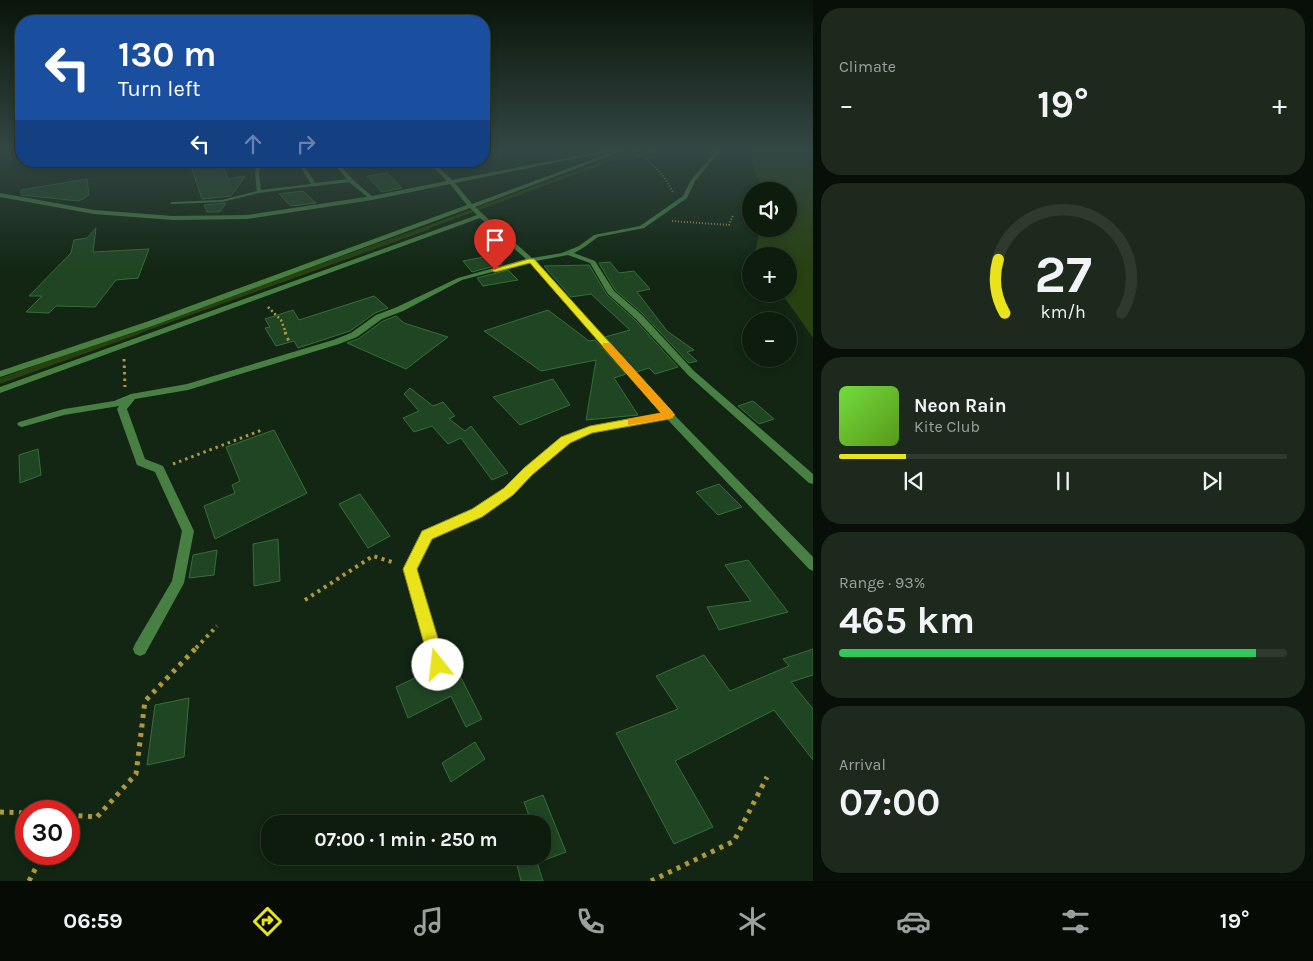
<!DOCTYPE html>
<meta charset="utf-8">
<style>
:root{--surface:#0e1c0e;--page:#1c291c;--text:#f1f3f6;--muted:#9ba19e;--line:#2e3a2e;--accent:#e8e31a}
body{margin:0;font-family:Karla,sans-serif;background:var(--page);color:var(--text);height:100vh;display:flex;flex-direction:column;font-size:19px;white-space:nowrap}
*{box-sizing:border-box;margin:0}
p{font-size:16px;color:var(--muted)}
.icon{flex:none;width:28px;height:28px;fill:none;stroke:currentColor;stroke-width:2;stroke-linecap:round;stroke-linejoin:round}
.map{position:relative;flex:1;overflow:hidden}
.sheet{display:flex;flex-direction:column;gap:8px;padding:8px;background:#080f08;width:500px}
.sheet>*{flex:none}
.guide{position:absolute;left:15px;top:15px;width:475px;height:152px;border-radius:20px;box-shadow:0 2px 8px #0003,0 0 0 1px var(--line);background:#1a4fa0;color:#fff;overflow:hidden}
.fabs{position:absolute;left:742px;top:182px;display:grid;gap:10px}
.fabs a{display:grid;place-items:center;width:55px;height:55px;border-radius:50%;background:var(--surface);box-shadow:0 2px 8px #0003,0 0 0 1px var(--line);font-size:25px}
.speed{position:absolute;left:15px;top:800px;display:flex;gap:10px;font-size:25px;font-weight:700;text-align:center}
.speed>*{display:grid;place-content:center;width:65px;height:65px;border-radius:50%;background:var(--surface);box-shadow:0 2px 8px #0003,0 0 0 1px var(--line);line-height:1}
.speed .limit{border:8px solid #d22;background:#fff;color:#111}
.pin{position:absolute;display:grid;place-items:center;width:42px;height:42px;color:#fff;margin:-51px -21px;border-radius:50% 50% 50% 0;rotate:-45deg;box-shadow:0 0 5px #0007}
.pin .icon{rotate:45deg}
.me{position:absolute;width:55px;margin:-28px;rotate:344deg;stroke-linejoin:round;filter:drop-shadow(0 0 4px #0008)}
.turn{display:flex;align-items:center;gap:18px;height:105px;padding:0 20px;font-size:22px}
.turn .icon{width:65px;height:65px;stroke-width:2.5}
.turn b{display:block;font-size:35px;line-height:42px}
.lanes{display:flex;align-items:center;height:48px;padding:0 20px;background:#0003;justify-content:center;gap:25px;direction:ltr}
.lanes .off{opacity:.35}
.big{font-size:38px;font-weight:700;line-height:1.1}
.sheet .widget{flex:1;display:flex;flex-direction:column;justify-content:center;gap:8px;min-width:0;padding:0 18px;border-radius:20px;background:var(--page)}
.sheet .dial{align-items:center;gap:0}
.dial svg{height:130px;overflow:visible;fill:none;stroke:var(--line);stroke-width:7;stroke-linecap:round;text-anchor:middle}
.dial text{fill:var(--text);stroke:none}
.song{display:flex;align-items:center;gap:15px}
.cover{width:60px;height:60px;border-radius:8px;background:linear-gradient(135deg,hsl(100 70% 55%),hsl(90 70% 35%))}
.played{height:5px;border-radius:2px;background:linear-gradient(90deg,var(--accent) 15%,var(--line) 15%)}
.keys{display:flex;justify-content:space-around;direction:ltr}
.heat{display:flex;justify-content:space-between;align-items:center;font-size:28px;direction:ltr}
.charge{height:8px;border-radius:4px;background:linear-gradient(90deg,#34c759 93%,var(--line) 0)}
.trip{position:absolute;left:261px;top:815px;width:290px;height:50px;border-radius:20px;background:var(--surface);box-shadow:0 2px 8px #0003,0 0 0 1px var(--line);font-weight:700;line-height:50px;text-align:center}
.menu{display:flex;height:80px;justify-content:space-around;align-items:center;background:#060b06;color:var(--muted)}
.menu .icon{width:35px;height:35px}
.menu .current{color:var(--accent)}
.menu b{font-size:22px;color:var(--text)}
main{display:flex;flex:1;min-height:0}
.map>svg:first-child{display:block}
.water{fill:#284110}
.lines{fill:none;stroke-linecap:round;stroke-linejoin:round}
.stream-far2{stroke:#284110;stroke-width:3}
.stream-far1{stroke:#284110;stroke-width:4.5}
.stream{stroke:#284110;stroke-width:5.5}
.building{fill:#204523;stroke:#346f38}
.path-far4{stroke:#ae993c;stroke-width:2;stroke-dasharray:1 2;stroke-linecap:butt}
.path-far3{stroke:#ae993c;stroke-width:2.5;stroke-dasharray:2 2.5;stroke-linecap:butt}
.path-far2{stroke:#ae993c;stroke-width:3;stroke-dasharray:2.5 4;stroke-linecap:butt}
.path-far1{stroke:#ae993c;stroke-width:4;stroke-dasharray:3 4.5;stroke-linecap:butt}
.path{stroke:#ae993c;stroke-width:5;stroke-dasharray:4 5.5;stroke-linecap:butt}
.lane{fill:#478042;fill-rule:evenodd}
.street{fill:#478042;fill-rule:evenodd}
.route{fill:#e8e31a;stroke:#979411}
.slow{fill:#f59e0b}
</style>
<main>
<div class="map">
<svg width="813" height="881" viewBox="0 0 813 881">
<rect width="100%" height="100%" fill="#122613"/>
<path class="water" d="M758 149H813V338L782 294H789V256H758L755 252 759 235 765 229H789V191H766C756 178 753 169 751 153Z"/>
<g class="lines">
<polyline class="stream-far2" points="423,229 640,149"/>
<polyline class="stream-far1" points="134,333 427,228"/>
<polyline class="stream" points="0,381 137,332"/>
</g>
<g class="building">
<polygon points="202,161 221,161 228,179 245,176 231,196 202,199 190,163"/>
<polygon points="387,173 402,188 382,192 367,176"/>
<polygon points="87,179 89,195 79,201 21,195 21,190"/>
<polygon points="303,191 316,203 291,206 279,194"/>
<polygon points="226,203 220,212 207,212 204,205"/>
<polygon points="96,228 93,252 149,249 138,278 116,280 95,307 56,306 49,313 26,312 42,296 29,296 71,253 74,240 87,238"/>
<polygon points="494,255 502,264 472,272 463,261"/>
<polygon points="610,262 619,273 634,271 650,289 637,292 667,331 694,350 687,352 697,361 689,363 643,314 615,290 599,263"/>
<polygon points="589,265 607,295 635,320 678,367 655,374 649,368 636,372 605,337 630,330 591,294 571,297 544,266"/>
<polygon points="508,270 518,280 483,286 477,278"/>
<polygon points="374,296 388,308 375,313 350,331 298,348 294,341 276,346 265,328 270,327 265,319 293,310 299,320"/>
<polygon points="548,310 589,341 595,340 626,374 614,378 638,415 586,420 596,360 541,371 484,331"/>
<polygon points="396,316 404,323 448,337 406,369 347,343 358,339 383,321"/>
<polygon points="553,379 570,405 520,425 493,397"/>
<polygon points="410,388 433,406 443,402 455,416 449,419 465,431 471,426 508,473 492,480 461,438 448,444 432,426 414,432 403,418 419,411 404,394"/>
<polygon points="753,401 774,419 759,424 738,406"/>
<polygon points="274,430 307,493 215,539 204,506 235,493 232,485 240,481 226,447"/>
<polygon points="38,449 41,475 20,483 19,455"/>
<polygon points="719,484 742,507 718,515 696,492"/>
<polygon points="360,494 390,536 368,548 339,504"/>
<polygon points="278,539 280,581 254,586 253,544"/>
<polygon points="217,550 214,575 189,578 193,555"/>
<polygon points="748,560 788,612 719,630 707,607 751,601 725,565"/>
<polygon points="813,649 813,675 791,682 813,709 813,760 774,710 675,761 713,827 674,844 616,733 678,709 656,676 704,655 730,691 789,666 783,659"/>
<polygon points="454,664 482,719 466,727 451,696 408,718 396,687 419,676 421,681 444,672"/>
<polygon points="189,698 184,757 147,765 155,705"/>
<polygon points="475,742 485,759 451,782 442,763"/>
<polygon points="543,795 566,852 542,861 542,824 532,824 524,802"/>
<polygon points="531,856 535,856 543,881 521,881 516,861"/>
</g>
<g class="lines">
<g class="path-far4">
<polyline points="642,154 664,177 673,192"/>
<polyline points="636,156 654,151 649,149"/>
<polyline points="672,221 729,225 733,215"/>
</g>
<polyline class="path-far3" points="268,307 281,320 286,333"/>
<g class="path-far2">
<polyline points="285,332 290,344"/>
<polyline points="124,359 125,387"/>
<polyline points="173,464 262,430"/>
</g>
<g class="path-far1">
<polyline points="305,600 373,556 395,563"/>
<polyline points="196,648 217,626"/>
</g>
<g class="path">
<polyline points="0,812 26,813"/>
<polyline points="69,815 97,817 136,774 145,701 197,647"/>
<polyline points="29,881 43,854"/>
<polyline points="651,881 734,841 767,777"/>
</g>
<polygon class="lane" points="257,161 261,161 259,174 261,190 311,184 297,161 301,161 315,183 347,179 332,161 337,161 352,179 374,198 370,199 349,182 317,186 315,187 313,186 259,193 222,202 172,204 170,203 172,202 222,200 257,191 255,174"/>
<polygon class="street" points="621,149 627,149 475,207 532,258 562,253 579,246 594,235 640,226 683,196 691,180 718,149 722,149 695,181 687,198 644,228 598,237 583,248 574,253 595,261 614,291 642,315 694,371 813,474 813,484 809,483 688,375 636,319 608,294 590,263 568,255 536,261 650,390 813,557 813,571 809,569 667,419 592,433 569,443 532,474 513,495 481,516 431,539 416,569 445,665 443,670 438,672 433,670 404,569 423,531 473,510 505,489 524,468 561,437 590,426 662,413 530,262 462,280 403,311 382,319 357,337 339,344 188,390 135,399 127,409 145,459 163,466 194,531 184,583 145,654 140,656 135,654 133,649 135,644 172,581 182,531 155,472 137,465 117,409 119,406 64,415 22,427 19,426 17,424 19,422 64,409 114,401 131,394 187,384 333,340 351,333 376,315 397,307 458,278 526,259 480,218 0,393 0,387 477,215 470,208 155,325 0,377 0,371 149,321 467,205 450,184 372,200 247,219 173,220 94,214 0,197 0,193 94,210 173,216 247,215 372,196 447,181 427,161 432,161 452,180 609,150 611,151 455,183 472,204"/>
</g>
<linearGradient id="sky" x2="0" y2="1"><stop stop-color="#0a150a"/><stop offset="0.55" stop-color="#334744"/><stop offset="1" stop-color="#334744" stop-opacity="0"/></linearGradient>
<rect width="813" height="272" fill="url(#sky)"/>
<polygon class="route" points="529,259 534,259 675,415 669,419 592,433 570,443 532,475 513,495 482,517 432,539 417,569 446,665 444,671 438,673 432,671 430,665 403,569 422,531 472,509 504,488 524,468 561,437 590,426 661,413 530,263 495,272 491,270"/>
<polygon class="slow" points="603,343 610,343 673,412 673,418 628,425 628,419 661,413 603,347"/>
</svg>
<div class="fabs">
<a><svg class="icon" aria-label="sound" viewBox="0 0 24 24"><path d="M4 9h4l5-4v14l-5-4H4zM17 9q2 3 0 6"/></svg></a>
<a>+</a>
<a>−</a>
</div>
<div class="speed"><div class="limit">30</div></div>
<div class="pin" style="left:495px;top:270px;background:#d93025"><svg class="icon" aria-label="arrive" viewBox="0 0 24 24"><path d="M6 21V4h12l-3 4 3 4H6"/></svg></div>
<svg class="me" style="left:438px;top:665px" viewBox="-20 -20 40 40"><circle r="19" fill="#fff"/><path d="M0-13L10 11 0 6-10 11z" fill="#e8e31a"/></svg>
<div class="trip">07:00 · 1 min · 250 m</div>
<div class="guide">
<div class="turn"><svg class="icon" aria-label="left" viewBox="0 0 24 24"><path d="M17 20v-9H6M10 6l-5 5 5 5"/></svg><div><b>130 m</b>Turn left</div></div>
<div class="lanes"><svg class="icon" aria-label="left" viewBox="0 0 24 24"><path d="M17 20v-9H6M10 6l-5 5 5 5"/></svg><svg class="icon off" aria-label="ahead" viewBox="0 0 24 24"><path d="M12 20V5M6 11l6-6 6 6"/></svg><svg class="icon off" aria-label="right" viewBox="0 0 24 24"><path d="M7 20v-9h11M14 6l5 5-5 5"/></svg></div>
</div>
</div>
<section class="sheet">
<div class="widget"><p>Climate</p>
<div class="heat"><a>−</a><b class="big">19°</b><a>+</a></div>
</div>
<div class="widget dial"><svg viewBox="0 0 100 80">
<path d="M14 69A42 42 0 1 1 86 69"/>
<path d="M14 69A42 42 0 0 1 10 36" stroke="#e8e31a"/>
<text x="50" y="56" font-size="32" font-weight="700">27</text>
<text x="50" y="72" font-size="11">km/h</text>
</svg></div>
<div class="widget">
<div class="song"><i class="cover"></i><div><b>Neon Rain</b><p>Kite Club</p></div></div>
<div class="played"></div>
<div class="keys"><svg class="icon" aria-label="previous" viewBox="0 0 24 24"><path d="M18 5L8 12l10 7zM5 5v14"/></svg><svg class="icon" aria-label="pause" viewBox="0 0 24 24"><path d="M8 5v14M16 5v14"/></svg><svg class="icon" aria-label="next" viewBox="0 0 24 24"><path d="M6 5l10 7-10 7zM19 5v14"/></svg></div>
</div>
<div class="widget"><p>Range · 93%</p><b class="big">465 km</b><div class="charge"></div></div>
<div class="widget"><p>Arrival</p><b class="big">07:00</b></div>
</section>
</main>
<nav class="menu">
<b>06:59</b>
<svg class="icon current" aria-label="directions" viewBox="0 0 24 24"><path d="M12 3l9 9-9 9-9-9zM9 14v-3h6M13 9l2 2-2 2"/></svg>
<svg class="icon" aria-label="music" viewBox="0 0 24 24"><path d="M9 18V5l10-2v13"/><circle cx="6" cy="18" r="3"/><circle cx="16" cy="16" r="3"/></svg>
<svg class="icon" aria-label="phone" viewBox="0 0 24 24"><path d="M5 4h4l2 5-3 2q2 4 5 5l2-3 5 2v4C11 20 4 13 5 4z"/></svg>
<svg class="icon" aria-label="climate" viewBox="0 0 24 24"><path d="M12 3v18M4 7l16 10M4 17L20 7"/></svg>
<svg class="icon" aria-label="car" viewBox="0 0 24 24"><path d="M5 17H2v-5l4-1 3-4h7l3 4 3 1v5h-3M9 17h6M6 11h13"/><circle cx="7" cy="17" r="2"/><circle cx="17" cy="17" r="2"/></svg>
<svg class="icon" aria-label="filters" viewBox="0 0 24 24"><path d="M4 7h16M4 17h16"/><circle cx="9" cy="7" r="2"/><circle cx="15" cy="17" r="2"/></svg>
<b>19°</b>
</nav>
